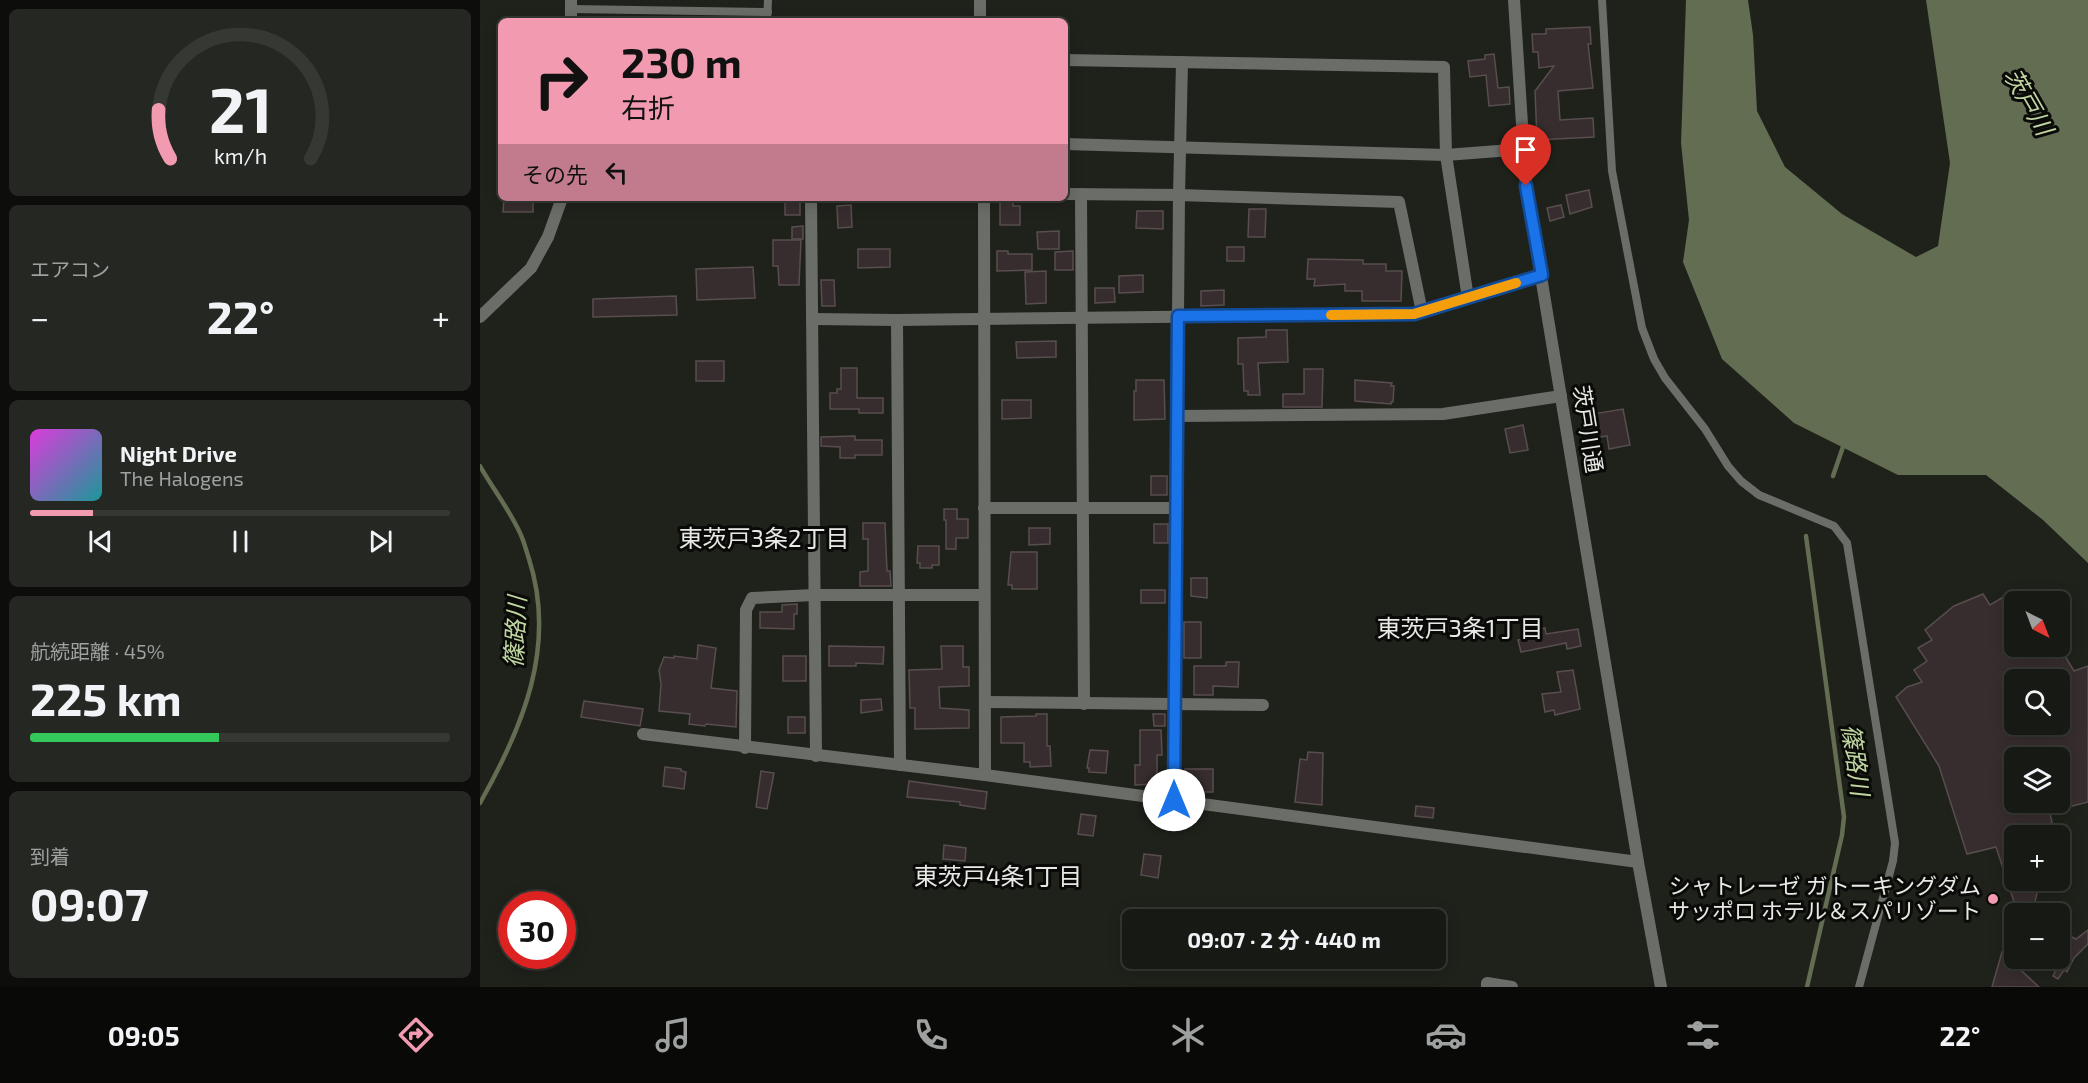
<!DOCTYPE html>
<html lang="ja">
<meta charset="utf-8">
<style>
:root{--surface:#171a14;--page:#242722;--text:#f1f3f6;--muted:#9ea1a0;--line:#363834;--accent:#f29ab0}
body{margin:0;font-family:"Exo 2","Noto Sans JP",sans-serif;background:var(--page);color:var(--text);height:100vh;display:flex;flex-direction:column;font-size:22px;white-space:nowrap}
*{box-sizing:border-box;margin:0}
p{font-size:20px;color:var(--muted)}
.icon{flex:none;width:33px;height:33px;fill:none;stroke:currentColor;stroke-width:2;stroke-linecap:round;stroke-linejoin:round}
.map{position:relative;flex:1;overflow:hidden}
.panel{display:flex;flex-direction:column;gap:9px;padding:9px;background:#0d0e0b;width:480px}
.panel>*{flex:none}
.guide{position:absolute;left:18px;top:18px;width:570px;height:183px;border-radius:9px;box-shadow:0 3px 15px #0003,0 0 0 2px var(--line);background:#f29ab0;color:#111;overflow:hidden}
.needle{width:39px;rotate:138deg}
.controls{position:absolute;left:1524px;top:591px;display:grid;gap:12px}
.controls a{display:grid;place-items:center;width:66px;height:66px;border-radius:9px;background:var(--surface);box-shadow:0 3px 15px #0003,0 0 0 2px var(--line);font-size:30px}
.speed{position:absolute;left:18px;top:891px;display:flex;gap:12px;font-size:30px;font-weight:700;text-align:center}
.speed>*{display:grid;place-content:center;width:78px;height:78px;border-radius:50%;background:var(--surface);box-shadow:0 3px 15px #0003,0 0 0 2px var(--line);line-height:1}
.speed .limit{border:9px solid #d22;background:#fff;color:#111}
.pin{position:absolute;display:grid;place-items:center;width:51px;height:51px;color:#fff;margin:-62px -26px;border-radius:50% 50% 50% 0;rotate:-45deg;box-shadow:0 0 6px #0007}
.pin .icon{rotate:45deg}
.me{position:absolute;width:66px;margin:-33px;rotate:0deg;stroke-linejoin:round;filter:drop-shadow(0 0 4px #0008)}
.turn{display:flex;align-items:center;gap:21px;height:126px;padding:0 24px;font-size:27px}
.turn .icon{width:78px;height:78px;stroke-width:2.5}
.turn b{display:block;font-size:42px;line-height:51px}
.then{display:flex;align-items:center;height:57px;padding:0 24px;background:#0003;gap:12px;font-size:22px}
.big{font-size:45px;font-weight:700;line-height:1.1}
.panel .card{flex:1;display:flex;flex-direction:column;justify-content:center;gap:9px;min-width:0;padding:0 21px;border-radius:9px;background:var(--page)}
.panel .dial{align-items:center;gap:0}
.dial svg{height:156px;overflow:visible;fill:none;stroke:var(--line);stroke-width:7;stroke-linecap:round;text-anchor:middle}
.dial text{fill:var(--text);stroke:none}
.song{display:flex;align-items:center;gap:18px}
.cover{width:72px;height:72px;border-radius:9px;background:linear-gradient(135deg,hsl(300 70% 55%),hsl(180 70% 35%))}
.played{height:6px;border-radius:3px;background:linear-gradient(90deg,var(--accent) 15%,var(--line) 15%)}
.keys{display:flex;justify-content:space-around;direction:ltr}
.heat{display:flex;justify-content:space-between;align-items:center;font-size:33px;direction:ltr}
.charge{height:9px;border-radius:4px;background:linear-gradient(90deg,#34c759 45%,var(--line) 0)}
.trip{position:absolute;left:642px;top:909px;width:324px;height:60px;border-radius:9px;background:var(--surface);box-shadow:0 3px 15px #0003,0 0 0 2px var(--line);font-weight:700;line-height:60px;text-align:center}
.tabs{display:flex;height:96px;justify-content:space-around;align-items:center;background:#090a08;color:var(--muted)}
.tabs .icon{width:42px;height:42px}
.tabs .current{color:var(--accent)}
.tabs b{font-size:27px;color:var(--text)}
main{display:flex;flex:1;min-height:0}
.map>svg:first-child{display:block}
.water{fill:#626d52}
.lines{fill:none;stroke-linecap:round;stroke-linejoin:round}
.stream{stroke:#626d52;stroke-width:4.5}
.building{fill:#372d2f;stroke:#584d4f;stroke-width:1.5;fill-rule:evenodd}
.service{stroke:#6b6d69;stroke-width:8}
.minor{stroke:#6b6d69;stroke-width:12}
.tertiary{stroke:#6b6d69;stroke-width:12}
.route-casing{stroke:#114b97;stroke-width:15}
.route{stroke:#1a73e8;stroke-width:10}
.slow{stroke:#f59e0b;stroke-width:10}
.poi-dot{fill:#f29ab0;stroke:#0a0b08;stroke-width:2}
.labels{text-anchor:middle;stroke-width:6;stroke-linejoin:round;paint-order:stroke}
.street-label{font-size:22px;fill:#e7e9e4;stroke:#0a0b08}
.poi-label{font-size:22px;fill:#e7e9e4;stroke:#0a0b08;text-anchor:end}
.water-label{font-size:24px;font-style:italic;fill:#c1d5a1;stroke:#0a0b08}
.neighbourhood-label{font-size:24px;fill:#e7e9e4;stroke:#0a0b08}
</style>
<main>
<section class="panel">
<div class="card dial"><svg viewBox="0 0 100 80">
<path d="M14 69A42 42 0 1 1 86 69"/>
<path d="M14 69A42 42 0 0 1 8 44" stroke="#f29ab0"/>
<text x="50" y="56" font-size="32" font-weight="700">21</text>
<text x="50" y="72" font-size="11">km/h</text>
</svg></div>
<div class="card"><p>エアコン</p>
<div class="heat"><a>−</a><b class="big">22°</b><a>+</a></div>
</div>
<div class="card">
<div class="song"><i class="cover"></i><div><b>Night Drive</b><p>The Halogens</p></div></div>
<div class="played"></div>
<div class="keys"><svg class="icon" aria-label="previous" viewBox="0 0 24 24"><path d="M18 5L8 12l10 7zM5 5v14"/></svg><svg class="icon" aria-label="pause" viewBox="0 0 24 24"><path d="M8 5v14M16 5v14"/></svg><svg class="icon" aria-label="next" viewBox="0 0 24 24"><path d="M6 5l10 7-10 7zM19 5v14"/></svg></div>
</div>
<div class="card"><p>航続距離 · 45%</p><b class="big">225 km</b><div class="charge"></div></div>
<div class="card"><p>到着</p><b class="big">09:07</b></div>
</section>
<div class="map">
<svg width="1608" height="987" viewBox="0 0 1608 987">
<rect width="100%" height="100%" fill="#1f221b"/>
<polygon class="water" points="1206,0 1268,0 1273,35 1277,111 1305,167 1362,214 1436,257 1458,246 1470,163 1446,0 1608,0 1608,563 1563,520 1506,475 1418,475 1314,423 1242,359 1203,262 1209,220 1201,143"/>
<g class="lines">
<g class="stream">
<path d="M0 466C13 489 29 509 40 533 44 541 46 550 49 559 77 646 43 727 0 803"/>
<polyline points="1353,476 1365,441"/>
<polyline points="1326,536 1364,817 1362,835 1327,987"/>
</g>
</g>
<g class="building">
<polygon points="1110,27 1111,44 1108,44 1113,88 1078,91 1080,120 1113,118 1114,137 1057,140 1055,91 1074,66 1059,68 1058,52 1053,52 1052,34 1066,34 1066,29"/>
<polygon points="1014,54 1018,88 1029,87 1030,104 1009,106 1006,75 990,77 988,61 1005,59 1005,55"/>
<polygon points="1109,190 1112,207 1090,214 1086,195"/>
<polygon points="24,198 53,198 53,212 23,212"/>
<rect x="305" y="198" width="15" height="17"/>
<polygon points="520,201 533,201 533,206 540,206 540,225 520,225"/>
<polygon points="371,205 372,227 358,228 357,206"/>
<polygon points="1081,205 1084,217 1070,221 1067,208"/>
<polygon points="769,209 786,209 785,237 768,237"/>
<polygon points="657,211 683,211 683,229 656,228"/>
<polygon points="323,226 323,239 312,239 312,227"/>
<polygon points="579,231 579,249 558,249 557,232"/>
<polygon points="293,240 321,240 319,285 299,285 298,266 293,266"/>
<rect x="747" y="247" width="17" height="14"/>
<polygon points="378,249 410,249 410,267 378,268"/>
<polygon points="517,251 528,251 528,254 552,254 552,270 517,271"/>
<polygon points="593,251 593,270 575,270 575,252"/>
<polygon points="828,259 883,260 883,264 906,264 906,271 922,271 921,301 882,301 882,291 865,291 865,284 834,286 835,279 827,279"/>
<polygon points="273,267 275,298 217,300 216,269"/>
<polygon points="566,271 566,303 546,304 545,272"/>
<polygon points="663,275 663,292 639,293 639,276"/>
<polygon points="341,280 354,280 355,306 342,306"/>
<polygon points="615,288 634,288 635,302 615,303"/>
<polygon points="744,290 744,305 721,306 721,291"/>
<polygon points="196,296 197,315 113,317 113,299"/>
<polygon points="786,330 807,330 808,362 778,363 780,395 768,395 768,391 764,391 763,364 758,364 758,338 786,337"/>
<polygon points="576,341 576,357 537,358 536,342"/>
<rect x="216" y="361" width="28" height="20"/>
<polygon points="361,368 377,368 377,398 403,398 403,413 379,413 379,409 350,409 350,393 357,393 357,389 361,389"/>
<polygon points="824,369 843,369 842,407 803,407 803,394 824,394"/>
<polygon points="656,380 684,380 685,419 654,420 654,391 656,391"/>
<polygon points="875,380 912,383 911,386 914,386 913,402 911,402 911,404 875,401"/>
<polygon points="522,400 551,400 551,418 522,419"/>
<polygon points="1143,409 1150,445 1129,449 1127,436 1105,440 1101,416"/>
<polygon points="1043,425 1048,450 1030,453 1025,429"/>
<polygon points="375,436 375,440 402,440 402,455 375,455 375,458 360,458 360,447 341,446 341,437"/>
<rect x="671" y="476" width="16" height="19"/>
<polygon points="464,509 477,509 477,519 488,519 488,538 476,538 476,549 466,549 466,520 464,520"/>
<polygon points="383,523 405,523 407,571 410,571 411,586 380,586 380,572 388,571 388,539 383,539"/>
<rect x="674" y="524" width="14" height="19"/>
<polygon points="549,528 570,528 570,544 549,545"/>
<polygon points="438,546 459,546 459,565 452,565 452,568 440,568 440,563 437,563"/>
<polygon points="531,552 557,552 557,589 532,589 532,585 528,585"/>
<polygon points="711,578 727,578 727,598 711,596"/>
<rect x="661" y="590" width="24" height="13"/>
<path d="M1503 594 1510 605 1525 596 1534 611V646H1579L1594 671 1608 666V802L1580 809V758H1534V802H1568L1572 823 1540 836H1534V880H1560L1554 906 1548 909 1547 914H1538L1516 847 1487 854 1459 766 1416 697 1427 687 1442 682 1434 670 1447 661 1438 648 1452 640 1445 630 1474 606ZM1534 680H1580V724H1534Z"/>
<polygon points="317,604 317,614 314,614 314,629 280,628 280,612 302,612 302,605"/>
<rect x="704" y="622" width="17" height="36"/>
<polygon points="1061,623 1062,629 1065,628 1066,634 1098,629 1101,646 1087,649 1086,643 1041,652 1038,640 1047,639 1044,626"/>
<polygon points="218,645 236,648 231,688 257,691 256,727 226,724 225,726 209,724 210,714 179,711 181,684 179,670 184,657 194,658 194,656 217,659"/>
<polygon points="349,646 404,647 403,664 376,663 376,666 349,666"/>
<polygon points="461,646 483,646 483,667 489,667 489,686 459,687 460,708 489,710 489,728 435,729 435,708 430,708 429,670 462,669"/>
<rect x="303" y="656" width="23" height="25"/>
<polygon points="746,662 759,662 758,687 733,686 733,695 714,695 714,666 746,666"/>
<polygon points="1093,670 1100,709 1075,715 1074,710 1065,712 1062,694 1081,692 1077,672"/>
<polygon points="401,699 402,710 381,713 381,700"/>
<polygon points="104,701 163,709 160,726 101,717"/>
<polygon points="556,714 567,714 567,746 570,746 571,766 550,767 550,762 544,762 544,743 521,743 521,717 556,716"/>
<polygon points="673,714 685,714 685,726 674,726"/>
<rect x="308" y="717" width="17" height="16"/>
<polygon points="660,730 681,730 682,755 677,755 677,784 655,785 655,765 660,765"/>
<polygon points="610,750 628,751 626,773 609,772 609,768 607,768"/>
<polygon points="828,752 843,753 842,805 815,802 820,759 827,760"/>
<polygon points="185,767 201,769 201,771 206,772 204,789 183,786"/>
<rect x="705" y="769" width="28" height="23"/>
<polygon points="281,771 294,773 287,809 276,807"/>
<polygon points="429,781 507,792 505,809 480,805 480,802 427,797"/>
<polygon points="936,806 954,808 953,818 935,816"/>
<polygon points="601,814 616,816 613,836 598,834"/>
<polygon points="464,845 486,848 485,861 463,859"/>
<polygon points="664,854 681,856 678,878 661,875"/>
<polygon points="1608,930 1608,944 1594,958 1587,972 1584,970 1578,979 1573,976 1580,961 1578,958 1580,952 1588,946 1592,937 1596,939"/>
<polygon points="1522,952 1531,961 1559,987 1512,987"/>
</g>
<g class="lines">
<g class="service">
<polyline points="1122,0 1132,171 1162,328 1174,359 1185,378 1225,429 1248,466 1261,481 1279,495 1354,526 1367,543 1415,843 1413,861 1379,987"/>
<polyline points="91,9 288,12"/>
<polyline points="287,21 288,0"/>
</g>
<g class="minor">
<polyline points="585,60 964,67 966,155 988,298"/>
<polyline points="585,144 966,155 1044,149"/>
<polyline points="585,194 699,195 919,202 942,312"/>
<polyline points="601,194 604,704"/>
<polyline points="331,198 336,756"/>
<polyline points="332,319 417,320 934,314 1062,275"/>
<polyline points="417,320 420,765"/>
<polyline points="697,416 963,414 1081,396"/>
<polyline points="504,508 696,508"/>
<polyline points="505,702 783,705"/>
<polyline points="265,748 266,610 272,598 334,595 504,595"/>
<polyline points="694,800 699,195 702,62"/>
<polyline points="1158,862 1181,987"/>
<polyline points="1007,987 1007,983 1032,987"/>
</g>
<g class="tertiary">
<polyline points="500,0 500,21"/>
<polyline points="91,21 91,0"/>
<polyline points="504,198 505,775"/>
<polyline points="0,317 51,268 68,237 82,198"/>
<polyline points="163,734 505,775 1158,862 1046,186 1034,0"/>
</g>
</g>
<g class="lines">
<g class="route-casing">
<polyline id="route" points="694,800 698,316 934,314 1062,275 1046,186"/>
</g>
<use href="#route" class="route"/>
<polyline class="slow" points="851,315 934,314 1036,283"/>
</g>
<circle class="poi-dot" cx="1513" cy="899" r="6"/>
<g class="labels">
<g class="street-label">
<text transform="translate(1108 429) rotate(81)" y="8">茨戸川通</text>
</g>
<g class="poi-label">
<text x="1501" y="894">シャトレーゼ ガトーキングダム<tspan x="1501" dy="25">サッポロ ホテル＆スパリゾート</tspan></text>
</g>
<g class="water-label">
<text transform="translate(1548 102) rotate(60)" y="8">茨戸川</text>
<text transform="translate(36 632) rotate(-87)" y="8">篠路川</text>
<text transform="translate(1375 760) rotate(82)" y="8">篠路川</text>
</g>
<g class="neighbourhood-label">
<text x="284" y="547">東茨戸3条2丁目</text>
<text x="980" y="637">東茨戸3条1丁目</text>
<text x="518" y="885">東茨戸4条1丁目</text>
</g>
</g>
</svg>
<div class="controls">
<a><svg class="needle" viewBox="-14 -14 28 28"><path d="M0-13l5 13h-10z" fill="#e53935"/><path d="M0 13l5-13h-10z" fill="#9ea1a0"/></svg></a>
<a><svg class="icon" aria-label="search" viewBox="0 0 24 24"><circle cx="10" cy="10" r="6"/><path d="M15 15l6 6"/></svg></a>
<a><svg class="icon" aria-label="layers" viewBox="0 0 24 24"><path d="M12 4l9 5-9 5-9-5zM3 14l9 5 9-5"/></svg></a>
<a>+</a>
<a>−</a>
</div>
<div class="speed"><div class="limit">30</div></div>
<div class="pin" style="left:1046px;top:186px;background:#d93025"><svg class="icon" aria-label="arrive" viewBox="0 0 24 24"><path d="M6 21V4h12l-3 4 3 4H6"/></svg></div>
<svg class="me" style="left:694px;top:800px" viewBox="-20 -20 40 40"><circle r="19" fill="#fff"/><path d="M0-13L10 11 0 6-10 11z" fill="#1a73e8"/></svg>
<div class="trip">09:07 · 2 分 · 440 m</div>
<div class="guide">
<div class="turn"><svg class="icon" aria-label="right" viewBox="0 0 24 24"><path d="M7 20v-9h11M14 6l5 5-5 5"/></svg><div><b>230 m</b>右折</div></div>
<div class="then">その先<svg class="icon" aria-label="left" viewBox="0 0 24 24"><path d="M17 20v-9H6M10 6l-5 5 5 5"/></svg></div>
</div>
</div>
</main>
<nav class="tabs">
<b>09:05</b>
<svg class="icon current" aria-label="directions" viewBox="0 0 24 24"><path d="M12 3l9 9-9 9-9-9zM9 14v-3h6M13 9l2 2-2 2"/></svg>
<svg class="icon" aria-label="music" viewBox="0 0 24 24"><path d="M9 18V5l10-2v13"/><circle cx="6" cy="18" r="3"/><circle cx="16" cy="16" r="3"/></svg>
<svg class="icon" aria-label="phone" viewBox="0 0 24 24"><path d="M5 4h4l2 5-3 2q2 4 5 5l2-3 5 2v4C11 20 4 13 5 4z"/></svg>
<svg class="icon" aria-label="climate" viewBox="0 0 24 24"><path d="M12 3v18M4 7l16 10M4 17L20 7"/></svg>
<svg class="icon" aria-label="car" viewBox="0 0 24 24"><path d="M5 17H2v-5l4-1 3-4h7l3 4 3 1v5h-3M9 17h6M6 11h13"/><circle cx="7" cy="17" r="2"/><circle cx="17" cy="17" r="2"/></svg>
<svg class="icon" aria-label="filters" viewBox="0 0 24 24"><path d="M4 7h16M4 17h16"/><circle cx="9" cy="7" r="2"/><circle cx="15" cy="17" r="2"/></svg>
<b>22°</b>
</nav>
